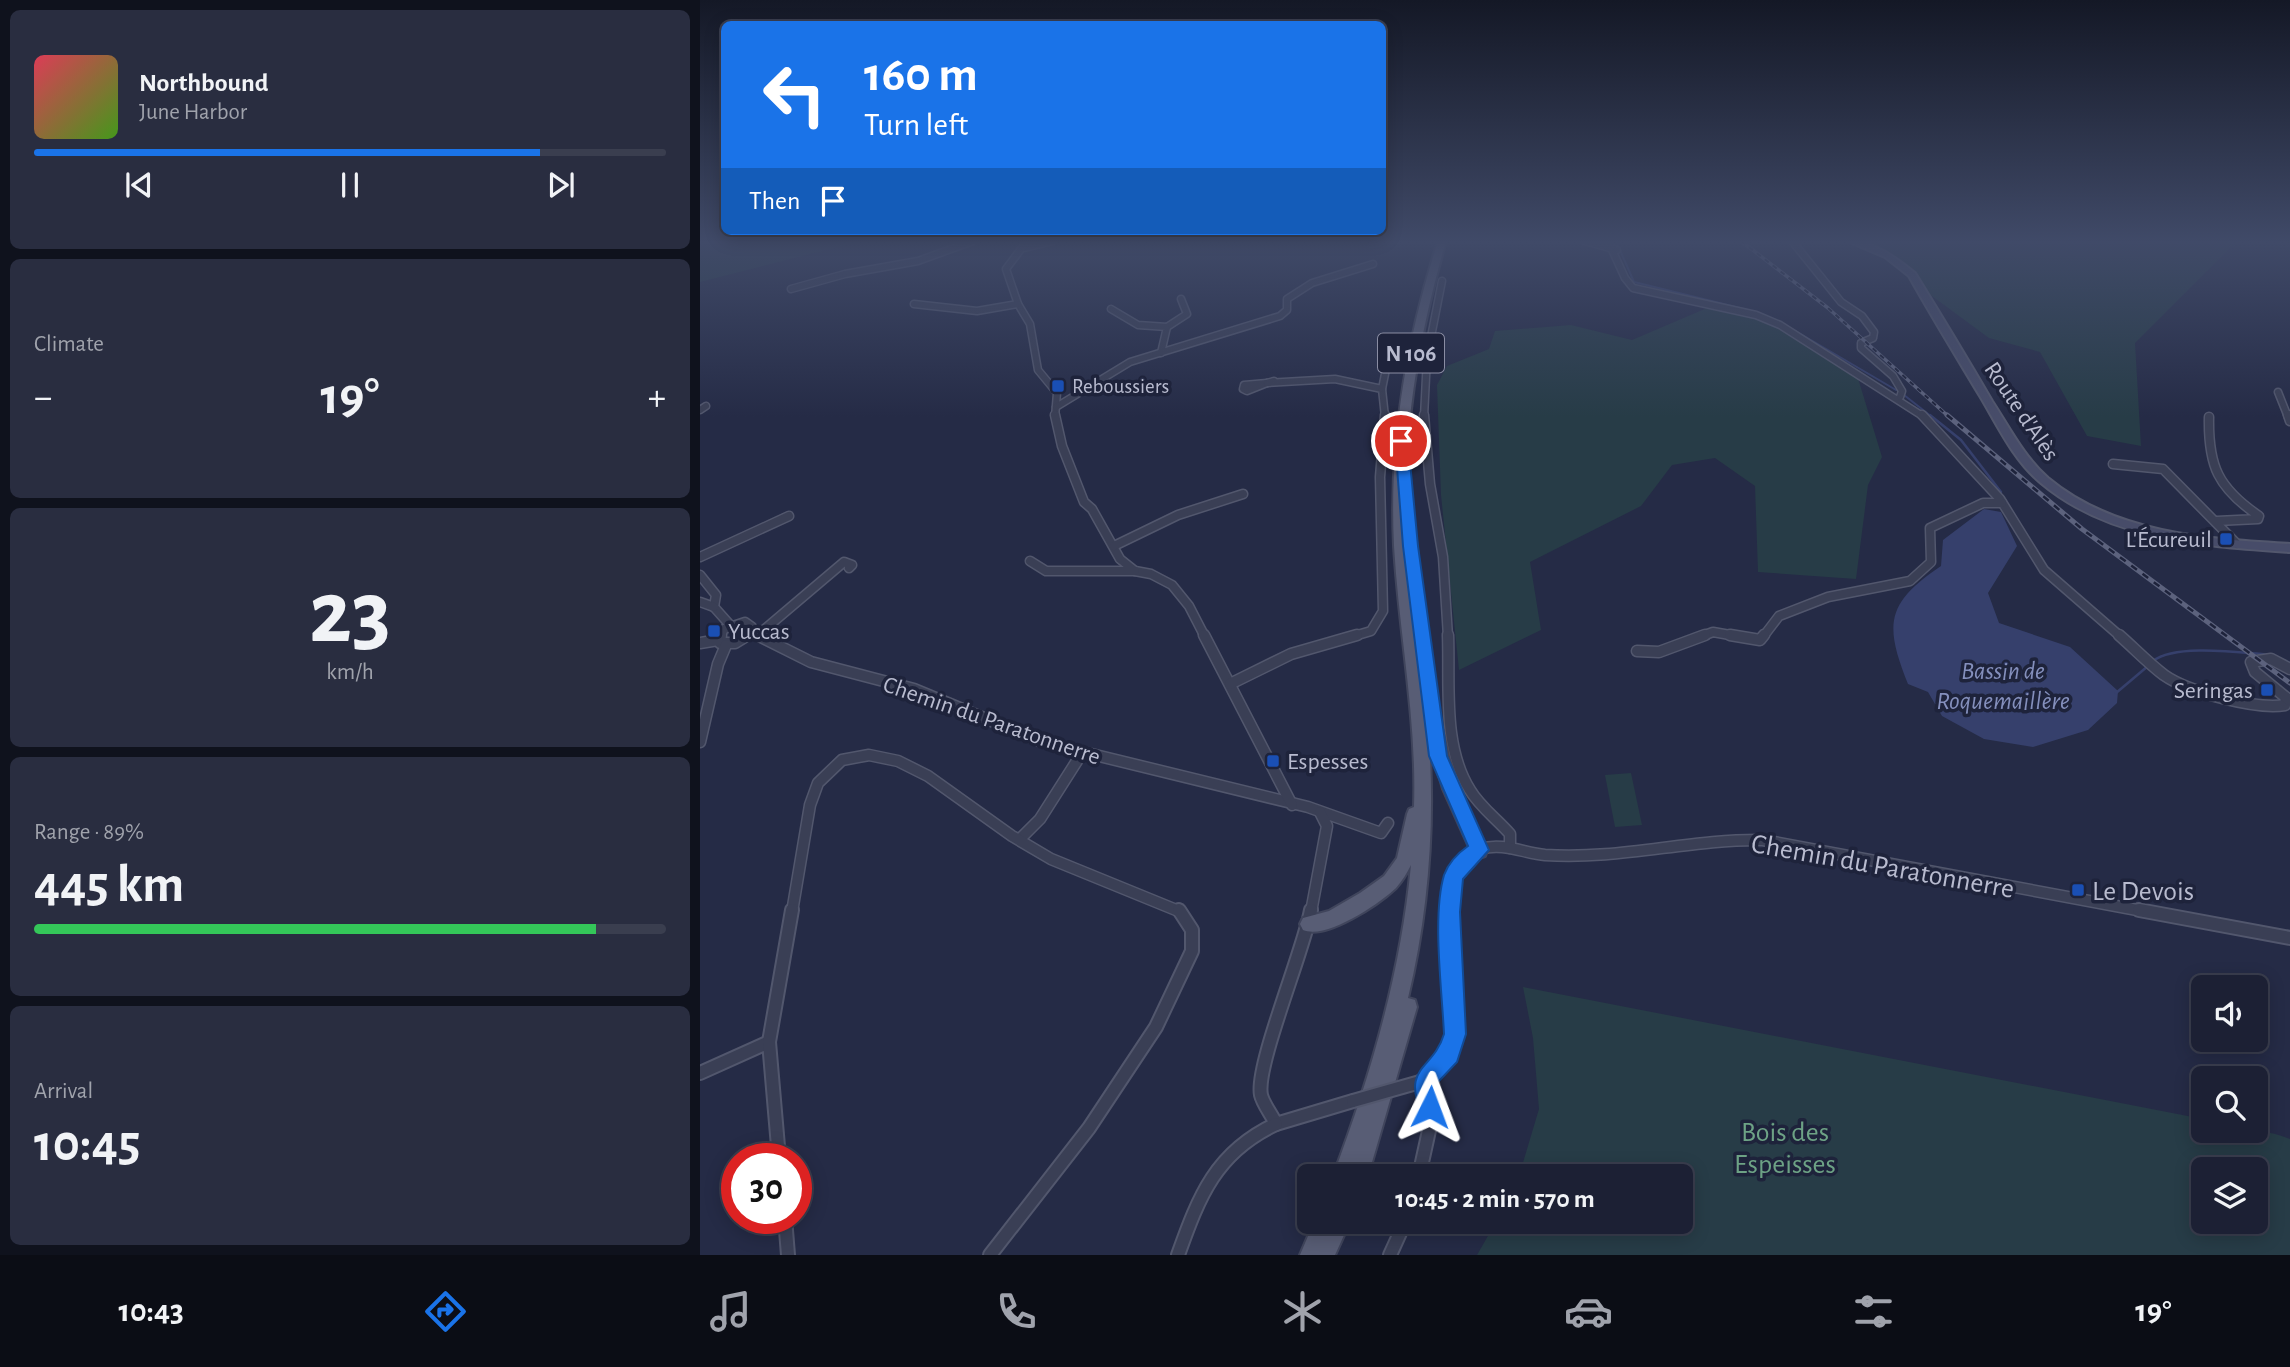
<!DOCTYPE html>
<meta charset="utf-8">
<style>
:root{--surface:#1c2034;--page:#292d40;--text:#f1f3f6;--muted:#a0a3ac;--line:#3a3e4f;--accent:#1a73e8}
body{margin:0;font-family:"Alegreya Sans",sans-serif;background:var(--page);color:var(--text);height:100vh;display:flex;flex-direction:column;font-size:26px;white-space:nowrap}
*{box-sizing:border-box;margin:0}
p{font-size:23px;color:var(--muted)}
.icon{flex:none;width:38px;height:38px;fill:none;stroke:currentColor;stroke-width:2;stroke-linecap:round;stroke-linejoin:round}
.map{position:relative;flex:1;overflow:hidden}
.details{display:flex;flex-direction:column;gap:10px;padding:10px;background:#0f121d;width:700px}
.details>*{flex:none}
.top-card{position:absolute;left:21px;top:21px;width:665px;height:214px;border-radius:10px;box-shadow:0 4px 18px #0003,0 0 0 2px var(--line);background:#1a73e8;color:#fff;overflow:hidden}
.fabs{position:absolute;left:1491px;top:975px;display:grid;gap:14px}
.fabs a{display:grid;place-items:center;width:77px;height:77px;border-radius:10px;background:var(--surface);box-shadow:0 4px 18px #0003,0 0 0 2px var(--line);font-size:35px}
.speed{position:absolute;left:21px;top:1143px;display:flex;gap:14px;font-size:35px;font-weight:700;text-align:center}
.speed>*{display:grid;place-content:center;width:91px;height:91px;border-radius:50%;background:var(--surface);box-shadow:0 4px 18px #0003,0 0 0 2px var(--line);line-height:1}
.speed .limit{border:10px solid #d22;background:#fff;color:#111}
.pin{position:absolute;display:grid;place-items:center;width:60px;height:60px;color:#fff;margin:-30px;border:4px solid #fff;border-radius:50%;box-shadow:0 2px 7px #0007}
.me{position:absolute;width:77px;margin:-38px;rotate:3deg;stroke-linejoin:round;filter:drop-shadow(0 0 5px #0008)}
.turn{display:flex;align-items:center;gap:24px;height:147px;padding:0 28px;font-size:32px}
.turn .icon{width:91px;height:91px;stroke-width:2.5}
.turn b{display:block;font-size:49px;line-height:60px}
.then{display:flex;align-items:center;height:66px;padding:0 28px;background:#0003;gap:14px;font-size:26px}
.big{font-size:52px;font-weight:700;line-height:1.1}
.details .card{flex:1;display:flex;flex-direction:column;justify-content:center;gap:10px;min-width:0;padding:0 24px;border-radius:10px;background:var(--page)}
.details .dial{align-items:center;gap:0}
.dial b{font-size:91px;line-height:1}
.song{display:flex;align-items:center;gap:21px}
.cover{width:84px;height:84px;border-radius:10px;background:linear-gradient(135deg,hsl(350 70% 55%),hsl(100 70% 35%))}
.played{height:7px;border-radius:4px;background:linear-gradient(90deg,var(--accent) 80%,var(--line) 80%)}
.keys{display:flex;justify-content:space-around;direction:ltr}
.heat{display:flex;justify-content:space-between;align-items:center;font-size:38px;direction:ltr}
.charge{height:10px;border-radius:5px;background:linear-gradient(90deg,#34c759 89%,var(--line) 0)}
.trip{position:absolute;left:597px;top:1164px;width:396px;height:70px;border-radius:10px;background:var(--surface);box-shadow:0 4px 18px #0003,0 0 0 2px var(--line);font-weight:700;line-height:70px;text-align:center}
.menu{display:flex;height:112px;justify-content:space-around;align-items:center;background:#0b0d15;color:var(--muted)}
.menu .icon{width:49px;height:49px}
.menu .active{color:var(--accent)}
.menu b{font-size:32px;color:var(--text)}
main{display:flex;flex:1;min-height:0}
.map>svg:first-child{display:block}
.green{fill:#273c47;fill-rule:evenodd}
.water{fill:#36406c}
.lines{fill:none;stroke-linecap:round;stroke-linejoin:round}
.stream-far1{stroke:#36406c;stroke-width:2}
.stream{stroke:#36406c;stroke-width:2.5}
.street-far3-casing{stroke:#52576d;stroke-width:9}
.street-far2-casing{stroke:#52576d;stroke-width:11}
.street-far1-casing{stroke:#52576d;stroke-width:13}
.street-casing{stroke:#52576d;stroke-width:16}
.secondary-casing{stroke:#52576d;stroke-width:4}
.primary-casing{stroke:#40455c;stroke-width:4}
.street-far3{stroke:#3a3f55;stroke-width:6}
.street-far2{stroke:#3a3f55;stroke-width:8}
.street-far1{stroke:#3a3f55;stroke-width:10}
.street{stroke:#3a3f55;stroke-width:12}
.secondary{fill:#474c69;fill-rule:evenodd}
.primary{fill:#585d75;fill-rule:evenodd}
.rail-far1-casing{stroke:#5c627d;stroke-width:3.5}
.rail-casing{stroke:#5c627d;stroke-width:5}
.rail-far1{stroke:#1e233b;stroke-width:2;stroke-dasharray:5;stroke-linecap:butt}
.rail{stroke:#1e233b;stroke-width:2.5;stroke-dasharray:7;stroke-linecap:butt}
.street-bridge-casing{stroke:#52576d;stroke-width:16;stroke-linecap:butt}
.street-bridge{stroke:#3a3f55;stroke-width:12}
.route{fill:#1a73e8;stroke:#114b97;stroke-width:2}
.transit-dot{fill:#1a4fb4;stroke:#1e233b;stroke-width:2.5}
.labels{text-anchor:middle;stroke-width:7;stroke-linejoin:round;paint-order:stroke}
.far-poi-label{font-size:21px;fill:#b8bbcf;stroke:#1e233b;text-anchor:start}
.shield{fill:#1e233b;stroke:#8a8da3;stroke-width:2}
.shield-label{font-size:23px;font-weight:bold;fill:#b8bbcf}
.street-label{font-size:24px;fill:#b8bbcf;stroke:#1e233b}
.poi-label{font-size:24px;fill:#b8bbcf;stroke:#1e233b;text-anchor:end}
.water-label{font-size:26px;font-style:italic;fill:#848fbc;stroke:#1e233b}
.near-street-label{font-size:28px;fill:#b8bbcf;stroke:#1e233b}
.near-poi-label{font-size:28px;fill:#b8bbcf;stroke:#1e233b;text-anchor:start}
.near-park-label{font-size:28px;fill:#6da285;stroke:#1e233b}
</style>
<main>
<section class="details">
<div class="card">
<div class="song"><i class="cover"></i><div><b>Northbound</b><p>June Harbor</p></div></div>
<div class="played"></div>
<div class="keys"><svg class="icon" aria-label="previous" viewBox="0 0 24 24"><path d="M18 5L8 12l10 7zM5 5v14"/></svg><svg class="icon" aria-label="pause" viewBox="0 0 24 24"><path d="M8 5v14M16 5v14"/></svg><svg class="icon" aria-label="next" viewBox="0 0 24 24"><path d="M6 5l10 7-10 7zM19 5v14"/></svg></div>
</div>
<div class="card"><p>Climate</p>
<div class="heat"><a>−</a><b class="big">19°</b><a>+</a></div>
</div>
<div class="card dial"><b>23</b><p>km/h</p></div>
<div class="card"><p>Range · 89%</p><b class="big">445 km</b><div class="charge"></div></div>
<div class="card"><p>Arrival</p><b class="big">10:45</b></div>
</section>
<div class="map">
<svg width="1590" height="1255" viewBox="0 0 1590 1255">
<rect width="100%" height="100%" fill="#252b46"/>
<g class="green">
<polygon points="0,241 161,241 0,282"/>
<polygon points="1156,241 1534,241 1535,243 1435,343 1441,446 1387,436 1340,352 1289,338 1221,288 1216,273 1185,250"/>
<polygon points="1007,308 1053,317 1097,336 1157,375 1182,457 1168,485 1156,579 1058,572 1055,486 1015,458 972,465 941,506 830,562 841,630 759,670 741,495 737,385 747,366 789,349 795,331 871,325 932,340"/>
<polygon points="931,773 942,825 915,827 905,775"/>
<path d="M823 987 1503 1119V1130C1534 1130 1561 1127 1590 1139V1255H777L796 1222H980V1176H819L839 1109 833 1038ZM1503 1169H1556V1222H1503Z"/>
</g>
<path class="water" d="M1284 509 1301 512 1317 546 1288 593 1299 623 1370 647 1418 691 1417 703 1388 730 1333 747 1284 739 1242 716 1228 692 1208 684C1184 624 1186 603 1241 566L1243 540Z"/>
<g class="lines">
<g class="stream-far1">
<polyline points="916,241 934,282 1048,310"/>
<polyline points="1087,326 1196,390"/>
<polyline points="1204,395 1232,417"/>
</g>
<g class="stream">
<polyline points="1230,415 1261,440 1301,492"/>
<polyline points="1579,658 1590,663"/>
<path d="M1453 661C1476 643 1543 653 1573 655"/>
<polyline points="1416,693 1448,666"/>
</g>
<g class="street-far3-casing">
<g id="street-far3">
<polyline points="327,241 306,269 318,304 330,324 338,370 357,393 355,417"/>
<polyline points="885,241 917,250"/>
<polyline points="908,241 925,278 933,288 1056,315 1080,325 1224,417"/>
<polyline points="1092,241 1141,302 1162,316 1174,332 1173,338 1161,343 1161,348 1193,376 1202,391 1200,397"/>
<polyline points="324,248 353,241"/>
<polyline points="91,289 145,274 218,261 273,241"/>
<polyline points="214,304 277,311 318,304"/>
<polyline points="411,309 438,325 467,327 461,353"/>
<polyline points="467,327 487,314 481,299"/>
<polygon points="567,383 547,391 543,389 544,385"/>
<polyline points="567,383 574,381"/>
<polyline points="567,383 635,379 682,389 685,417"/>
<polyline points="682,389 687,364"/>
<polyline points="1578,392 1588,417"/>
<polyline points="356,407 430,362 580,316 587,310 587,299 612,283 673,264"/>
<polyline points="0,410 6,406"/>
<polyline points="724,417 727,357 742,281"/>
</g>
</g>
<g class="street-far2-casing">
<g id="street-far2">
<polyline points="355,415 362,446 384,502 392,509 420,559 435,571 451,574 472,585 489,606 505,637"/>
<polyline points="724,415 730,484 743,557 748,637"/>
<polyline points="1222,415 1300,499 1344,570 1421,637"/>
<polyline points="1588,415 1590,421"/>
<path d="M1509 417C1508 466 1518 488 1559 516L1558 519 1517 521"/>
<polyline points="1413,464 1463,469 1537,544"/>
<polyline points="414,546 478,515 543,494"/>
<polyline points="0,557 89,516"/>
<polyline points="330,561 346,571 435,571"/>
<polyline points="0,575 16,595 14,607 30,625"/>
<polyline points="0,602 14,607"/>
<polyline points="51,632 60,637"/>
<polyline points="59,634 144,562 152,565 149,568"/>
<polyline points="20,637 24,629 45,622 52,627 46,637"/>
<polyline points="651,637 671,631 683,611 680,477 685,415"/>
<polyline points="1000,637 1013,632 1041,637"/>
<polyline points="1063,637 1079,616 1128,597 1210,581 1231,562 1230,528 1283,503 1302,503"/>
</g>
</g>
<g class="street-far1-casing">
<g id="street-far1">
<polyline points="21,635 20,643 35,643 48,635"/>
<polyline points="57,635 111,662 214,689 342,742 608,807 681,833 688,823"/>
<polyline points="504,635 592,805"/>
<path d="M748 635C750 684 742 746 770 790 780 807 797 819 810 834V848"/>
<polyline points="1030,635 1060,640 1064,635"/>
<path d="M1419 635C1434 648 1448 663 1464 675 1488 692 1557 710 1585 705L1586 698"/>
<polyline points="0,643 18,640"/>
<polyline points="937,651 959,652 1005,635"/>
<polyline points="530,684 591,654 657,635"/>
<polyline points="1589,700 1555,672 1551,662 1571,659 1590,669"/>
<polyline points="0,742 18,664 26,645"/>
<polyline points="320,839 340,819 382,753"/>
<polyline points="92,912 110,805 118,783 142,760 169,755 198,761 228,776 312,836 351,859 481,912"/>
<polyline points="611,912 627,826 620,812"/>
<path d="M749 912C749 889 757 857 781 849 802 842 824 853 845 855 921 860 988 839 1063 840L1448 912"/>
</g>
</g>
<g class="street-casing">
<g id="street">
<path d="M611 910C604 950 555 1066 561 1095 563 1104 572 1115 576 1124L653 1101"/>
<polyline points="1439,910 1590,938"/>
<polyline points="0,1073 69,1042"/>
<path d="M720 1082C727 1077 736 1071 741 1065 768 1034 749 949 749 910"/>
<polyline points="79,1158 69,1042 92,910"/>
<polyline points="719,1176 730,1126 725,1079"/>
<polyline points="85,1218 88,1255"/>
<polyline points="290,1255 389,1128 456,1027 492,951 492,930 479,910"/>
<path d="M478 1255C499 1196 516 1152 576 1124"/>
<polyline points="690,1255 705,1222"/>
</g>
</g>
<g class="secondary-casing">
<path id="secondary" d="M1147 241C1174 241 1195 257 1215 273 1241 315 1267 358 1292 401 1309 427 1324 457 1348 478 1415 534 1507 539 1590 544V552C1505 546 1410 541 1341 483 1314 461 1298 426 1280 396 1256 356 1232 317 1209 276L1185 257Z"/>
</g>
<g class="primary-casing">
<g id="primary">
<path d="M738 241H746C718 339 701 435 707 537L715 538 716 541 734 686 736 719 741 724 748 757 759 789 787 850 785 856 779 858 773 856 743 789 729 741C735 827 728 914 708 998L715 1000 717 1007 668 1176H633C671 1075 701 972 711 865 707 873 702 881 696 888 679 904 626 940 603 930L600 924 603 918 629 911 660 893 684 876 697 858 707 814 709 809 714 807C717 719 699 633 694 546 689 441 706 341 738 241Z"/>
<polygon points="614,1222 650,1222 635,1255 600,1255"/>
</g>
</g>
<use href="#street-far3" class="street-far3"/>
<use href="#street-far2" class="street-far2"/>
<use href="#street-far1" class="street-far1"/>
<use href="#street" class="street"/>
<use href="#secondary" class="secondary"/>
<use href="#primary" class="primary"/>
<g class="rail-far1-casing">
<polyline id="rail-far1" points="1041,241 1128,308 1249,417"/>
</g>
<g class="rail-casing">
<polyline id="rail" points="1247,415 1382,529 1590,683"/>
</g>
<use href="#rail-far1" class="rail-far1"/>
<use href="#rail" class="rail"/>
<g class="street-bridge-casing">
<polyline id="street-bridge" points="653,1101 720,1082"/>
</g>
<use href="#street-bridge" class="street-bridge"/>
</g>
<linearGradient id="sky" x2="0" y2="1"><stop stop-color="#141826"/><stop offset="0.58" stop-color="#404a68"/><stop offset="1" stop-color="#404a68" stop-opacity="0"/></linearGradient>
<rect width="1590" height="417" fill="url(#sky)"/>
<path class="route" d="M701 436 708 441 718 546 747 756 789 850 763 879 760 912 766 1034 757 1062 737 1083 741 1107 738 1115 730 1118 722 1115C701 1065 733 1071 744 1034 742 990 732 916 744 875 748 864 758 853 768 846L729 756 703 546 695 441Z"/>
<g class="transit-dot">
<rect x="351" y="379" width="14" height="14" rx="3.5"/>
<rect x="1519" y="532" width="14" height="14" rx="3.5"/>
<rect x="7" y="624" width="14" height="14" rx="3.5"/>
<rect x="1560" y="683" width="14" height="14" rx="3.5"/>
<rect x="566" y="754" width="14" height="14" rx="3.5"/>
<rect x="1371" y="883" width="14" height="14" rx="3.5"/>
</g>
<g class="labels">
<g class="far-poi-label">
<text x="372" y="393">Reboussiers</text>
</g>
<rect class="shield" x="678" y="333.5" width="66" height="39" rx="5"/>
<g class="shield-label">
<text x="711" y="361">N 106</text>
</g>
<g class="street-label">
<text transform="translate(1322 411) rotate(56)" y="8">Route d'Alès</text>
<text transform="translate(292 720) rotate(19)" y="8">Chemin du Paratonnerre</text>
</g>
<g class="poi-label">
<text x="1512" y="547">L'Écureuil</text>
<text x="28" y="639" text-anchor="start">Yuccas</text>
<text x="1553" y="698">Seringas</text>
<text x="587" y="769" text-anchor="start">Espesses</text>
</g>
<g class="water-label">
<text x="1303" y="679">Bassin de<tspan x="1303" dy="30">Roquemaillère</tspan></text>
</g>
<g class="near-street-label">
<text transform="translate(1183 865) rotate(10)" y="10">Chemin du Paratonnerre</text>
</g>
<g class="near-poi-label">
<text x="1392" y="900">Le Devois</text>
</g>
<g class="near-park-label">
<text x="1085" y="1141">Bois des<tspan x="1085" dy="32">Espeisses</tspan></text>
</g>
</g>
</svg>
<div class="fabs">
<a><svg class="icon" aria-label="sound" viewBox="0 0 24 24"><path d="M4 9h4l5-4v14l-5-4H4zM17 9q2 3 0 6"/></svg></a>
<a><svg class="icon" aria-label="search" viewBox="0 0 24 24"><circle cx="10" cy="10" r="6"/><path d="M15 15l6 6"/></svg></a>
<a><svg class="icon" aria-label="layers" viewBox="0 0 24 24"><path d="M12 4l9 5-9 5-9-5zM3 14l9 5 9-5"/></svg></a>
</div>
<div class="speed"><div class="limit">30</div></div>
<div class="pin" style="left:701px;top:441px;background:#d93025"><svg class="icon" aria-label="arrive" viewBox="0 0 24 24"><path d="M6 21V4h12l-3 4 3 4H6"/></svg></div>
<svg class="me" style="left:730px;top:1107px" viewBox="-20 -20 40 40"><path d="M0-17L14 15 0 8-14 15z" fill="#1a73e8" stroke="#fff" stroke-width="4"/></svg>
<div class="trip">10:45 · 2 min · 570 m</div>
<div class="top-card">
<div class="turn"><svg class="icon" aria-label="left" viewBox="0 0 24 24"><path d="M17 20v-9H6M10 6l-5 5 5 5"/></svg><div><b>160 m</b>Turn left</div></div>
<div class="then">Then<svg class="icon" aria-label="arrive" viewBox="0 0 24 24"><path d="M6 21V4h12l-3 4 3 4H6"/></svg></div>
</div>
</div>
</main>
<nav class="menu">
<b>10:43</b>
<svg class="icon active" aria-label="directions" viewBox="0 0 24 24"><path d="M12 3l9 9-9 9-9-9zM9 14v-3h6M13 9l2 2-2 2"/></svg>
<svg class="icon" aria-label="music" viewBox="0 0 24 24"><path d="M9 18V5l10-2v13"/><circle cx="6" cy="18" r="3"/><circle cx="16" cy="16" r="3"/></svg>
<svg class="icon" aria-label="phone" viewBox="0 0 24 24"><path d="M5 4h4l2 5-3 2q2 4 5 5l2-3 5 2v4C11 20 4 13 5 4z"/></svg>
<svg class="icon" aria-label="climate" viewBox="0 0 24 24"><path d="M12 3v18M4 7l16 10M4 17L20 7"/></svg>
<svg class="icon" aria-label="car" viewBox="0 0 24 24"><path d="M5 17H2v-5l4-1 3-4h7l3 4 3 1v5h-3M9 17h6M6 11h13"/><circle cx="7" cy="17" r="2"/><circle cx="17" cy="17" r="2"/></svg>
<svg class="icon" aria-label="filters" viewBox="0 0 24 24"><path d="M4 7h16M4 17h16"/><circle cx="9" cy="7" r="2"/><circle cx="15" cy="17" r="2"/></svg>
<b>19°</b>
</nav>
